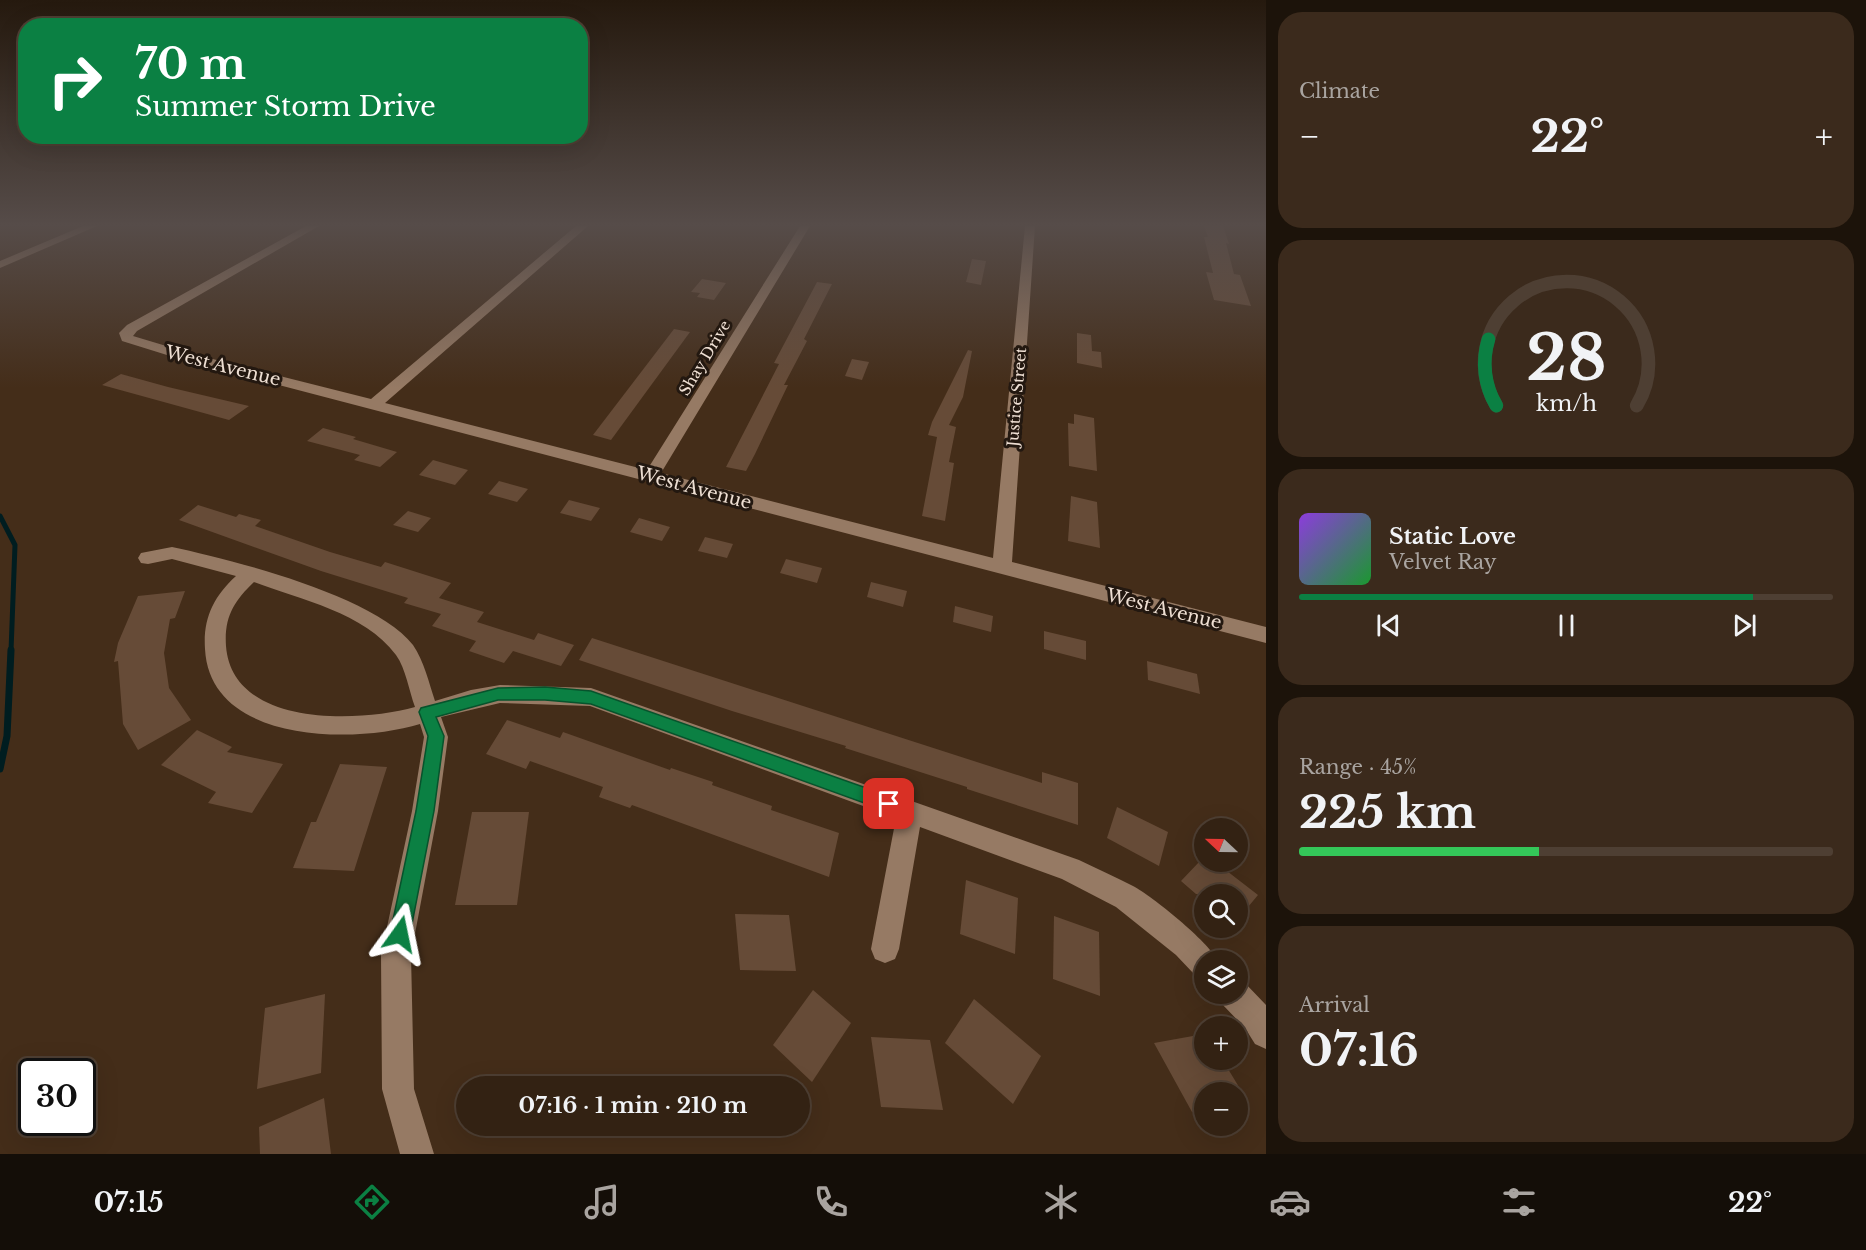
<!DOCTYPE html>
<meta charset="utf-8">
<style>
:root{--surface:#332213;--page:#3b2a1c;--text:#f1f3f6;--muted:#a9a4a0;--line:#4e3f33;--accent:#0b8043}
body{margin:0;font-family:"Libre Baskerville",serif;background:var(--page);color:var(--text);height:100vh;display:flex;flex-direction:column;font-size:22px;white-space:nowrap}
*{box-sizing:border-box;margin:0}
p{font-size:20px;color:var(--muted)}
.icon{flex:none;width:33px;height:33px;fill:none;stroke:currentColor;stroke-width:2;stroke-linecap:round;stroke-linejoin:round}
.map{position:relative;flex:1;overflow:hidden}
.panel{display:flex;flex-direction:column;gap:12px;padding:12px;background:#1c130a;width:600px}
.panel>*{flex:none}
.top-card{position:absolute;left:18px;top:18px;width:570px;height:126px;border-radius:24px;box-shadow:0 6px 24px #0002,0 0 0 2px var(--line);background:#0b8043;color:#fff;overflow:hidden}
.needle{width:39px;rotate:292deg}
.controls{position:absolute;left:1194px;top:818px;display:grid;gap:12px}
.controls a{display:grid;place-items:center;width:54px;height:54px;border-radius:50%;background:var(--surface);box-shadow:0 6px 24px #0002,0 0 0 2px var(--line);font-size:30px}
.speed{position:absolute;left:18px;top:1058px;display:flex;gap:12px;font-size:30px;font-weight:700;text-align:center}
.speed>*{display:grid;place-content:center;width:78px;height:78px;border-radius:50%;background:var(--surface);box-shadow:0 6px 24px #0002,0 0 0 2px var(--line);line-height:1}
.speed .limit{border:3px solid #111;border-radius:9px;background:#fff;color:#111}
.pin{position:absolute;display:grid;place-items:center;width:51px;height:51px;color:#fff;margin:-26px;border-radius:12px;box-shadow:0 3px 9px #0006}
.me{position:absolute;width:66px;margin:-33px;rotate:12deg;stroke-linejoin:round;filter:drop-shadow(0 0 4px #0008)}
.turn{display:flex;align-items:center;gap:21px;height:126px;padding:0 18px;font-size:27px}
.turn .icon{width:78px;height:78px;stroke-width:2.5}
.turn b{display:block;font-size:42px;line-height:51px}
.big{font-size:45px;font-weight:800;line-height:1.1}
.panel .tile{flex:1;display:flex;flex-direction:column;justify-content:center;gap:9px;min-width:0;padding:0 21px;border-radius:24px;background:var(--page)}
.panel .dial{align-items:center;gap:0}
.dial svg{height:156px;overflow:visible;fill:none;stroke:var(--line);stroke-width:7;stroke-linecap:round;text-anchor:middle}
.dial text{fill:var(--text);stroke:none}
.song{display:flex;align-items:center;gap:18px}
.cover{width:72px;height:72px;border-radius:9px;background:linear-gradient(135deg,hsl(270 70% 55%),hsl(130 70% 35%))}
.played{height:6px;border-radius:3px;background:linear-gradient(90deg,var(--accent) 85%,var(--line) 85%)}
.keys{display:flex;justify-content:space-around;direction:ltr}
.heat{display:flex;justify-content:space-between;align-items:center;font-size:33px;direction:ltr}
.charge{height:9px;border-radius:4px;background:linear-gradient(90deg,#34c759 45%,var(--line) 0)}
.trip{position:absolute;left:456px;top:1076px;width:354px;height:60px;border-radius:30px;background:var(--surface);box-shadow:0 6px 24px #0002,0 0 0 2px var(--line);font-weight:800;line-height:60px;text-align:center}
.tab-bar{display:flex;height:96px;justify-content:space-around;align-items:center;background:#140e08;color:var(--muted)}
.tab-bar .icon{width:42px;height:42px}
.tab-bar .current{color:var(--accent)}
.tab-bar b{font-size:27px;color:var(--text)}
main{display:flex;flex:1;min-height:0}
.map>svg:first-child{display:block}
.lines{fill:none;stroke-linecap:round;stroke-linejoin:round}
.stream-far1{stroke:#001d20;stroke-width:5}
.stream{stroke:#001d20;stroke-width:7}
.building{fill:#664b37}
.minor{fill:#967a64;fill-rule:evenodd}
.route{fill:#0b8043;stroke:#07532c;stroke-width:1.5}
.labels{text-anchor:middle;stroke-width:6;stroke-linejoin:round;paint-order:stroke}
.far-street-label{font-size:15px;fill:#eedfd3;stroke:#231810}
.street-label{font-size:18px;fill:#eedfd3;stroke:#231810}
</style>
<main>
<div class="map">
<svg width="1266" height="1154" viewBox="0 0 1266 1154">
<rect width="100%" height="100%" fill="#442d19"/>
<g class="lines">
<polyline class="stream-far1" points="0,516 15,545 11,651"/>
<polyline class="stream" points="0,769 7,736 11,650"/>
</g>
<g class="building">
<polygon points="1204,226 1223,226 1229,244 1226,243 1234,274 1240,275 1251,306 1214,300 1206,272 1213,273 1204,237 1208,237"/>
<polygon points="972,259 986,261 981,285 966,282"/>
<polygon points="702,279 726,283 714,300 697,297 700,293 691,292"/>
<polygon points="817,282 832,284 804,339 807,341 784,385 788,385 755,454 746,471 726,467 779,364 774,363"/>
<polygon points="674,329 690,332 611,440 593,435"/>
<polygon points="1077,333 1091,335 1092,351 1101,352 1102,368 1077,363"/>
<polygon points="968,350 972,351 963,397 949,425 956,427 949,462 954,463 945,521 922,516 937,437 928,435 932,422"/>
<polygon points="852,359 869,362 862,380 845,376"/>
<polygon points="121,374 168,387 249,406 229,420 102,385"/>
<polygon points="1074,414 1094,418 1097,471 1069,466 1068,423 1074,424"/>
<polygon points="323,428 356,437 353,439 397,452 380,467 354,460 360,455 307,441"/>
<polygon points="433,460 468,470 455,485 419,475"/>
<polygon points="499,481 528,489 517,502 488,494"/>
<polygon points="1071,496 1097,502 1100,548 1068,541"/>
<polygon points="569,500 600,508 591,521 560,513"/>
<polygon points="198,505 236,517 239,514 261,520 255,526 330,552 381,567 385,562 451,583 439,598 484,612 477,622 534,640 538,633 574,645 561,666 513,651 504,663 469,651 476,641 432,626 441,614 404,603 408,598 321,571 179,520"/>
<polygon points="408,511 431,518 418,532 393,525"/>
<polygon points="639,518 670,527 662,541 630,532"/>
<polygon points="705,537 733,544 727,558 698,551"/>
<polygon points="786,559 822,568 817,583 780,573"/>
<polygon points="871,582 907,591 903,607 867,597"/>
<polygon points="185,591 175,618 170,619 164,653 169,688 191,720 138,750 123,724 118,661 114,662 118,643 138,596"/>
<polygon points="955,606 993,616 991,632 953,622"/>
<polygon points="1044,631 1086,641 1086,660 1044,649"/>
<polygon points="592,638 1042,783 1042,772 1078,783 1078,825 967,789 967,787 845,748 846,746 732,711 579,660"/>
<polygon points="1147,661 1197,674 1200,694 1148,680"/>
<polygon points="507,720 560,738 563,732 670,770 671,768 713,782 712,785 772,806 771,810 839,833 829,877 632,805 630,808 599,797 603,787 530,761 526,769 486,754"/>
<polygon points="197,730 232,747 227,752 283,764 252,813 208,803 216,792 161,765"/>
<polygon points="340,764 387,767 354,871 293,868 311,822 316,822"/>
<polygon points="1117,807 1168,832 1159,866 1107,838"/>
<polygon points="472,812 529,812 517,905 455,905"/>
<polygon points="1200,861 1214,861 1258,895 1238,919 1238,894 1196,894 1181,881"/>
<polygon points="966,880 1018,898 1015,954 960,934"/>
<polygon points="735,914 789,915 796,971 740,970"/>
<polygon points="1054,916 1099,932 1100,996 1053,979"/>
<polygon points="813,990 851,1023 812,1082 773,1045"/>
<polygon points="325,994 321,1073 257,1089 265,1008"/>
<polygon points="974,999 1041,1056 1013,1104 945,1043"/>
<polygon points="1204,1034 1204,1059 1222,1059 1242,1092 1204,1092 1204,1109 1192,1112 1154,1043"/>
<polygon points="871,1037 930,1040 943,1110 881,1107"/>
<polygon points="324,1098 331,1154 260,1154 259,1127"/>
</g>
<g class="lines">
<g class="minor">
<polygon points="83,226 97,226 0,268 0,261"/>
<polygon points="306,226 319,226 137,331 133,336 193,354 371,399 576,226 588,226 385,403 647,470 800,226 810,226 661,473 993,558 1025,226 1035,226 1012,562 1266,627 1266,643 183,360 122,341 119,333 127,325"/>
<path d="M172 547C233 560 375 596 413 645 424 661 429 683 435 701L471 690 500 685 591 688 1079 860C1097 869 1116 877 1133 886 1152 896 1209 942 1217 960H1204V978L1194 974 1176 955 1116 907 1062 879 920 827 899 949 895 959 885 963 875 959 871 949 896 818 590 706 500 703 441 717 448 737 438 811 411 955 414 1089 434 1154H400L382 1089 381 955 412 811 424 737 420 724C355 744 210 744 205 649 203 619 213 597 236 576L172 559 148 564 141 563 138 558 141 553ZM254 582C301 600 364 612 396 655 406 669 409 691 415 707 357 723 232 727 226 646 224 617 234 601 254 582Z"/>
<polygon points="1238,980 1244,982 1266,1005 1266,1049 1255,1044 1245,1028 1222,1004 1218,993 1238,993"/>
</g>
</g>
<linearGradient id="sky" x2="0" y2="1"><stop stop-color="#25190e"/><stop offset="0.58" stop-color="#564c49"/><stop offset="1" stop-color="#564c49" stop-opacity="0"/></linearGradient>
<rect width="1266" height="388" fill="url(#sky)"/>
<polygon class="route" points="545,687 591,691 889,796 895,798 898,804 895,810 889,812 591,704 545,700 498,700 436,717 444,736 434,811 410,934 407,942 400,945 393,942 390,934 416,811 428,736 419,712 421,708 498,688"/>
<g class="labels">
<g class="far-street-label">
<text transform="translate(705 358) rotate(-59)" y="5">Shay Drive</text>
<text transform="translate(1017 397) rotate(-85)" y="5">Justice Street</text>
</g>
<g class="street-label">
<text transform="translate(223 366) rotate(14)" y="6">West Avenue</text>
<text transform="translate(694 488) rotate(15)" y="6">West Avenue</text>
<text transform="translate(1164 609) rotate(14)" y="6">West Avenue</text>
</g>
</g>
</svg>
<div class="controls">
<a><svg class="needle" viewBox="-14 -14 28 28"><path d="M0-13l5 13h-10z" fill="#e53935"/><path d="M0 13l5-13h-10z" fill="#a9a4a0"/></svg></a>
<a><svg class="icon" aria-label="search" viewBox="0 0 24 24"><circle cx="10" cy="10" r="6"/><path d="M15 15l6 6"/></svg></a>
<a><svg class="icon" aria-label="layers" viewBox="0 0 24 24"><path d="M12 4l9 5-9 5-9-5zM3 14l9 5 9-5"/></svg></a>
<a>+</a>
<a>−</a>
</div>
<div class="speed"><div class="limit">30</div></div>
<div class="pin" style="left:889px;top:804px;background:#d93025"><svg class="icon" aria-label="arrive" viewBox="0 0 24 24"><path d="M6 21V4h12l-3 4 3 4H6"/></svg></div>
<svg class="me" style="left:400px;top:934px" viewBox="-20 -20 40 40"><path d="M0-17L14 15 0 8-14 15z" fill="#0b8043" stroke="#fff" stroke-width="4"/></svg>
<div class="trip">07:16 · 1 min · 210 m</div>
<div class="top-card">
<div class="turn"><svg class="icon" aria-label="right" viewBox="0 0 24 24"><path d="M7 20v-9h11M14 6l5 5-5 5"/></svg><div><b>70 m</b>Summer Storm Drive</div></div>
</div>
</div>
<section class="panel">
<div class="tile"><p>Climate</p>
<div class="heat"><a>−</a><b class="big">22°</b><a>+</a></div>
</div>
<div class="tile dial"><svg viewBox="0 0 100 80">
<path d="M14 69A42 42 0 1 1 86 69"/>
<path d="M14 69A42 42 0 0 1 10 35" stroke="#0b8043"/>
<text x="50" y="56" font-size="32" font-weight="700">28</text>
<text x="50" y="72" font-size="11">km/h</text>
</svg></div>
<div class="tile">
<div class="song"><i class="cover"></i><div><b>Static Love</b><p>Velvet Ray</p></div></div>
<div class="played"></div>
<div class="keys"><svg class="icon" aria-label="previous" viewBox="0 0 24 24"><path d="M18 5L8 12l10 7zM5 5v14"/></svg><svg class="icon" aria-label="pause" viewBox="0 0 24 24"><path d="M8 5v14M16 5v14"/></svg><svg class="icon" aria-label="next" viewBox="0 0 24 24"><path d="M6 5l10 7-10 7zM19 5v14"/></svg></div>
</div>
<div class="tile"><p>Range · 45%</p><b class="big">225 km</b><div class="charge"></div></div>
<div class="tile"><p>Arrival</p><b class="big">07:16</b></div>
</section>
</main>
<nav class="tab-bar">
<b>07:15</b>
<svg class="icon current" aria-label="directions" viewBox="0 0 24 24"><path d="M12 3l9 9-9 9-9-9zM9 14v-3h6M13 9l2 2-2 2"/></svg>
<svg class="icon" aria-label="music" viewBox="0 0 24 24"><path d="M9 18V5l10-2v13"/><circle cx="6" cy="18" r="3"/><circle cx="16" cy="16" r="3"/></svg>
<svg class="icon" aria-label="phone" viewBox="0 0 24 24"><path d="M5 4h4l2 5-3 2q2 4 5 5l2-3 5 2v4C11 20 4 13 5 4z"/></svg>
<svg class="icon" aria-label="climate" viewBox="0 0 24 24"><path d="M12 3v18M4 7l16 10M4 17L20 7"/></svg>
<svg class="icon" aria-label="car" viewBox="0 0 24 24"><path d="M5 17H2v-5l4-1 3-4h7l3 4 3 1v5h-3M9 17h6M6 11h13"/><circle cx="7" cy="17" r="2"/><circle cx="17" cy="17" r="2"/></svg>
<svg class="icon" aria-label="filters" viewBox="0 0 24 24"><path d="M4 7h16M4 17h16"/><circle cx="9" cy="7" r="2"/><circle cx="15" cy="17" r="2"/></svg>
<b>22°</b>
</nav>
